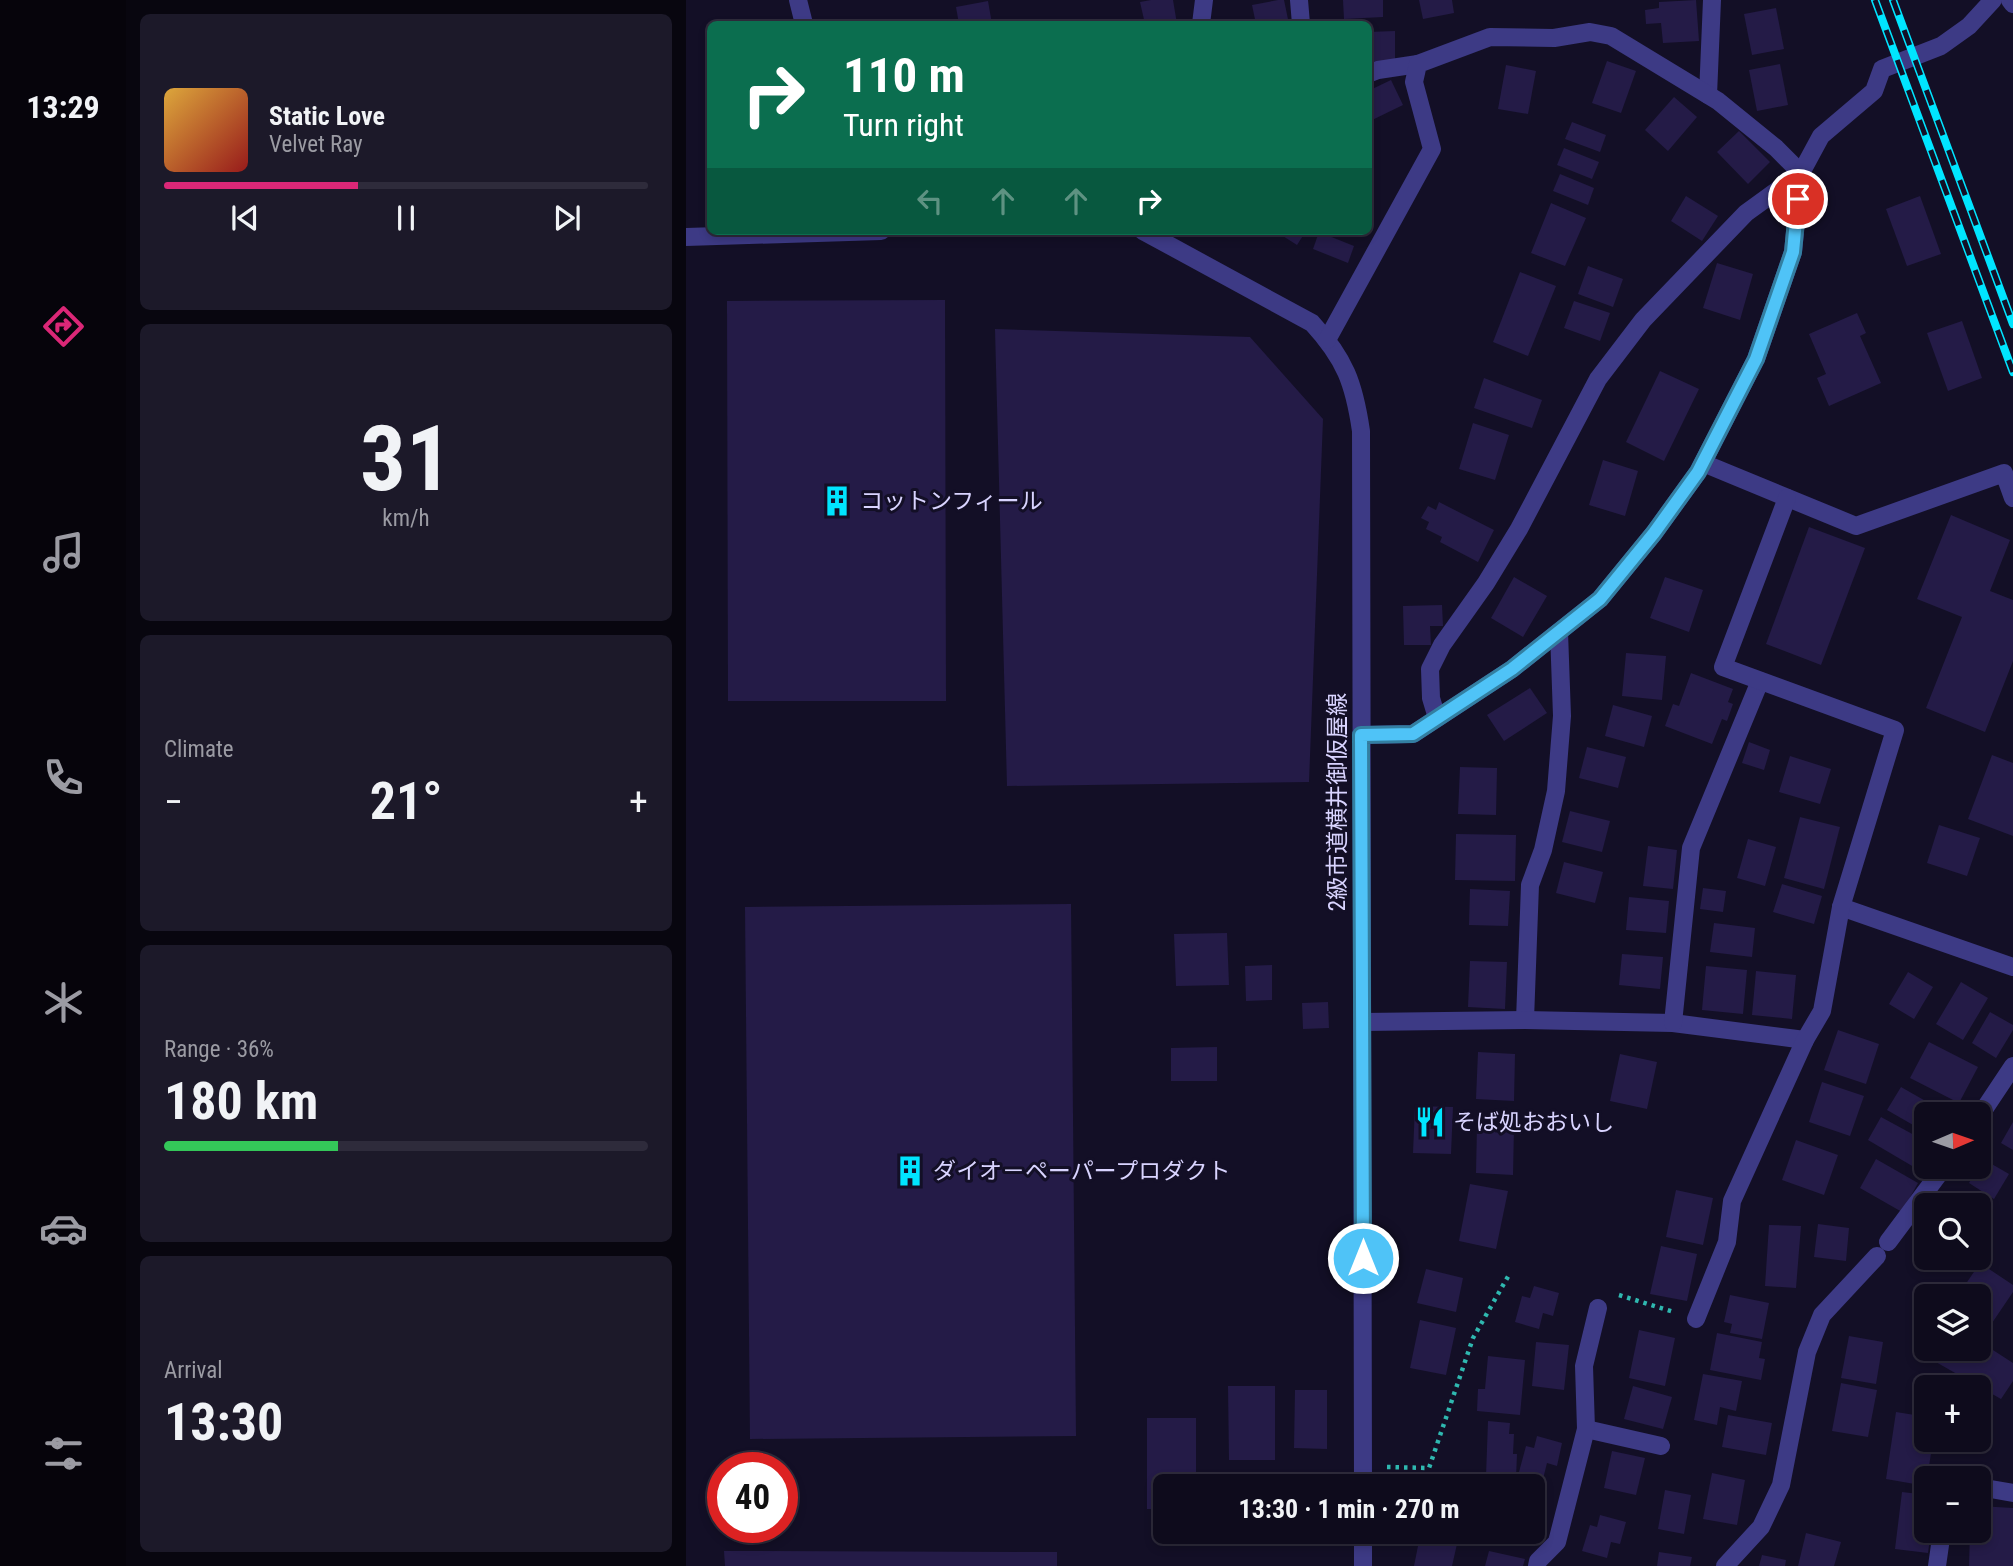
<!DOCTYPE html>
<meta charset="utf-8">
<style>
:root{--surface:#0e0b1c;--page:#1c1929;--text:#f1f3f6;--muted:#9b9ba3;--line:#2e2b3b;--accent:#db2777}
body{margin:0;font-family:"Roboto Condensed","Noto Sans JP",sans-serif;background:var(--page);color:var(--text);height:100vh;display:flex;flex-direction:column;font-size:26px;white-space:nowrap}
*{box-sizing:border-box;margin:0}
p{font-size:23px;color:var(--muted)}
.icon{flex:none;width:38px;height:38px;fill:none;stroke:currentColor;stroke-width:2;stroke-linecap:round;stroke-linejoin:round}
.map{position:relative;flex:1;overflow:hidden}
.sheet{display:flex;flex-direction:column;gap:14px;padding:14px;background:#08060f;width:560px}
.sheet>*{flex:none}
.hud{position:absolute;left:21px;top:21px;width:665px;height:214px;border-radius:10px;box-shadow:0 4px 10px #0003,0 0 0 2px var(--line);background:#0b6e4f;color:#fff;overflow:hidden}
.needle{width:46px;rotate:88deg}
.tools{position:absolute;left:1228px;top:1102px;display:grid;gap:14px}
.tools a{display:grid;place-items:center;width:77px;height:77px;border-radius:10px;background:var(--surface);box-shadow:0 4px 10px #0003,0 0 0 2px var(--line);font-size:35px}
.speed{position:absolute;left:21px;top:1452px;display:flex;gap:14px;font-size:35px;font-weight:700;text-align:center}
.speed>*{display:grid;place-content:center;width:91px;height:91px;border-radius:50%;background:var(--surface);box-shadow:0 4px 10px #0003,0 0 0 2px var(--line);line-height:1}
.speed .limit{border:10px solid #d22;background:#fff;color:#111}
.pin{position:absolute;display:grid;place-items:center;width:60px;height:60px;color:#fff;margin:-30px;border:4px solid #fff;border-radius:50%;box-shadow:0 2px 7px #0007}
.me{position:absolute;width:77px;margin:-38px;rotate:0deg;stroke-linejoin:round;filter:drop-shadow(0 0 5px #0008)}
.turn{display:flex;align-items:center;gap:24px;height:147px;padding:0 21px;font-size:32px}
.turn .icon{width:91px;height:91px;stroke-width:2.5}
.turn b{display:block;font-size:49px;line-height:60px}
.lanes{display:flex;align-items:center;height:66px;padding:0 21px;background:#0003;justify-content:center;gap:35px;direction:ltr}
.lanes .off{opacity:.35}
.big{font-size:52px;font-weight:700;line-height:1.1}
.sheet .card{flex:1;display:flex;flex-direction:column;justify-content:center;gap:10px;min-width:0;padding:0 24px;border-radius:10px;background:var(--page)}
.sheet .dial{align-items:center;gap:0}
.dial b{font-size:91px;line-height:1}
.song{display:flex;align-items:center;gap:21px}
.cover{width:84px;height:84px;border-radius:10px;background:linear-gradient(135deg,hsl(40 70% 55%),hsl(0 70% 35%))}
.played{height:7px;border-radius:4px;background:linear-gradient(90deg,var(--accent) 40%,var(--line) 40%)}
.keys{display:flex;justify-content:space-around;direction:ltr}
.heat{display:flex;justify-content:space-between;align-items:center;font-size:38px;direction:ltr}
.charge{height:10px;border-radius:5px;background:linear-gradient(90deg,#34c759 36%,var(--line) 0)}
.trip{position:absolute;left:467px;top:1474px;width:392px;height:70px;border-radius:10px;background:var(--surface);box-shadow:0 4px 10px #0003,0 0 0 2px var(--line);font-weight:700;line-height:70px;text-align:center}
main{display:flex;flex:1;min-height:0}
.menu{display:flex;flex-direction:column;width:126px;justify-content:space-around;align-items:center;background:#06040b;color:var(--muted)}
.menu .icon{width:49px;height:49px}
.menu .on{color:var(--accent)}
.menu b{font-size:32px;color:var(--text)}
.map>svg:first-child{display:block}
.building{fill:#241b47}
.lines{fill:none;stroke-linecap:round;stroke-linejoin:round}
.path{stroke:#2fb8b0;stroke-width:4.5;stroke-dasharray:3.5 5;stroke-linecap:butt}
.minor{stroke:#3d3a85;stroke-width:18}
.rail-casing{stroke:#00e5ff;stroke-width:8}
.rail{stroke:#130f26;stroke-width:5;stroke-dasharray:16;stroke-linecap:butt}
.route-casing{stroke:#337fa1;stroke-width:18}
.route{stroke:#4fc3f7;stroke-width:12}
.labels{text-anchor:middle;stroke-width:6;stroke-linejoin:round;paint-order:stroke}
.poi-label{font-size:23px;fill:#d9d4ff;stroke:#130f26;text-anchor:start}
.street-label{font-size:23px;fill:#d9d4ff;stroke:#130f26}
</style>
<main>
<nav class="menu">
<b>13:29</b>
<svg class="icon on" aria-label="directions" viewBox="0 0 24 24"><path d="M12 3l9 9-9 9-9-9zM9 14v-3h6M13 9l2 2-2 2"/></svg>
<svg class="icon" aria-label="music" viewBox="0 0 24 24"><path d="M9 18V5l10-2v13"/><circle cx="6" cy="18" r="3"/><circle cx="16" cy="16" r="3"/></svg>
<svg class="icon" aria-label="phone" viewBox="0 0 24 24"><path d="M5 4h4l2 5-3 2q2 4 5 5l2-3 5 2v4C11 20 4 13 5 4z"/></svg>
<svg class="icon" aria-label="climate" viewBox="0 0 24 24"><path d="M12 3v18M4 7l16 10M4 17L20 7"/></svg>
<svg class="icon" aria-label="car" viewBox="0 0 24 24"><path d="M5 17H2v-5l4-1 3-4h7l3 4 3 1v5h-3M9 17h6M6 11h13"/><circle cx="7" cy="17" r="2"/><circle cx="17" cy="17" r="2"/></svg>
<svg class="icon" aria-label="filters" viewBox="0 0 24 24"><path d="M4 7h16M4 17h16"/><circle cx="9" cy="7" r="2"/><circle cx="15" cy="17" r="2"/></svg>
</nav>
<section class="sheet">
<div class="card">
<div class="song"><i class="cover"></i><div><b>Static Love</b><p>Velvet Ray</p></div></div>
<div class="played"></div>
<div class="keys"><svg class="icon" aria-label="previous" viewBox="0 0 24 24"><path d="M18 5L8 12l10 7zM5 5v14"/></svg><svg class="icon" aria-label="pause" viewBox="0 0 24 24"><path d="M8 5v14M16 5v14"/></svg><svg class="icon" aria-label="next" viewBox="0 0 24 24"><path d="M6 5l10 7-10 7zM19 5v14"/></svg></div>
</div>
<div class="card dial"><b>31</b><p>km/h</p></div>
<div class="card"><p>Climate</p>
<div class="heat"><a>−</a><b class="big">21°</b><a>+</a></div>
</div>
<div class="card"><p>Range · 36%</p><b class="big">180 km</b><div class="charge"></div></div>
<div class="card"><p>Arrival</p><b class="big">13:30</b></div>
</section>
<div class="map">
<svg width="1327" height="1566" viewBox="0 0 1327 1566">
<rect width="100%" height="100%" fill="#130f26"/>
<g class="building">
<polygon points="465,0 487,0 491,24 459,24 454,2"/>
<polygon points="592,0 598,0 603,24 570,24 566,5"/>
<polygon points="657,0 697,0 697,17 658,19"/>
<polygon points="733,0 766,0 768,13 737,19"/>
<polygon points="1010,0 1013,41 977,43 975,23 960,24 959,10 973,8 973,2"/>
<polygon points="302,1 306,24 273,24 270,7"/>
<polygon points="1090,8 1098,49 1066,55 1058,14"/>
<polygon points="709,31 709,62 682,63 682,32"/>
<polygon points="921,61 950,71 935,113 906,103"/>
<polygon points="1094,64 1102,105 1071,111 1063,70"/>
<polygon points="820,65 850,71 842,114 812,109"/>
<polygon points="705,80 717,105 682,122 682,91"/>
<polygon points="988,97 1011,117 982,151 959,130"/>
<polygon points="886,122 920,135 914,152 879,139"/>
<polygon points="1053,131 1084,162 1062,184 1031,152"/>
<polygon points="878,148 913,162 906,179 871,165"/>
<polygon points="874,174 908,188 902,205 867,191"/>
<polygon points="1000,196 1032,216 1016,241 985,221"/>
<polygon points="1234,196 1255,254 1221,266 1200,209"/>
<polygon points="865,203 900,218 879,266 845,253"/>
<polygon points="589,231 620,231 611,245"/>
<polygon points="633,232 668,246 662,263 627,249"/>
<polygon points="1031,263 1067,274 1054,320 1017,308"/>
<polygon points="902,266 937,279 927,307 892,294"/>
<polygon points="834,272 870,286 842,356 807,342"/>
<polygon points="259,300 260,701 42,701 41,301"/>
<polygon points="888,301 924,313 914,341 878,328"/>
<polygon points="1171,313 1180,333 1174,336 1195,383 1143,406 1131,378 1140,374 1123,334"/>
<polygon points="1276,321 1296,378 1262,391 1241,333"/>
<polygon points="309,329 564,337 637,419 623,782 321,786"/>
<polygon points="974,371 1013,389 978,461 940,442"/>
<polygon points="798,378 856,400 846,428 788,408"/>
<polygon points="787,423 823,435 809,480 773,469"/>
<polygon points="917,460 952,471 939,516 903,505"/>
<polygon points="753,502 808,530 792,562 754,542 756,537 740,529 743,522 735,518 742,506 750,510"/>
<polygon points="1265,515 1324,540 1304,591 1327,600 1327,661 1299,732 1240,708 1276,617 1231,599"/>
<polygon points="1123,527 1179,548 1135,665 1080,644"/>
<polygon points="828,577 861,596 837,637 805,618"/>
<polygon points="979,577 1017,590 1003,632 964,618"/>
<polygon points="756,605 757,626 744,626 745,645 718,645 717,606"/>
<polygon points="940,653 980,656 976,700 936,696"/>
<polygon points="1005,673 1047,689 1042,702 1047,704 1041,721 1036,719 1026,744 979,726 987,704 993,706"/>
<polygon points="844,688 861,713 818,741 801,715"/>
<polygon points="927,705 966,716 958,747 919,736"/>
<polygon points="1063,742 1084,750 1078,770 1056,763"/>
<polygon points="901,747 940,757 932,788 893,778"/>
<polygon points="1306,755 1327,763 1327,836 1282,819"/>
<polygon points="1104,756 1145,769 1134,804 1093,792"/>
<polygon points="774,767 811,768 810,815 772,814"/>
<polygon points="884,811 924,821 916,852 876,842"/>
<polygon points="1114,817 1154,827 1138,889 1098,878"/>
<polygon points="1253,825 1294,838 1281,876 1241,863"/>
<polygon points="770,834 830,835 829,881 769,880"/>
<polygon points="1062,839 1090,847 1079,886 1051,878"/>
<polygon points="962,846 991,850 987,889 957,886"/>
<polygon points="878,862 917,872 909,903 870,893"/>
<polygon points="1096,884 1136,896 1128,924 1087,912"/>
<polygon points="1017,888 1040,891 1037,912 1014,909"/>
<polygon points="784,889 824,891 822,926 783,925"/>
<polygon points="943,897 983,901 980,933 940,930"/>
<polygon points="385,904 390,1436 64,1439 59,907"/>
<polygon points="1028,923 1069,928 1066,957 1024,952"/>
<polygon points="541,933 543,985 490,986 488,934"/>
<polygon points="936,954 977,957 974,989 933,985"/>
<polygon points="784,961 821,962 819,1009 782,1007"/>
<polygon points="586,965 586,1000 560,1001 559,966"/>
<polygon points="1020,966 1061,970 1057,1014 1016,1010"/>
<polygon points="1070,971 1110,975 1106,1019 1066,1015"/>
<polygon points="1222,972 1247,987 1228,1019 1203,1004"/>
<polygon points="1275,982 1302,998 1277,1040 1250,1024"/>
<polygon points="642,1002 643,1028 617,1029 616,1003"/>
<polygon points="1304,1012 1327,1025 1327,1030 1310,1058 1286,1043"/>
<polygon points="1152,1030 1193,1044 1180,1084 1138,1070"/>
<polygon points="1243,1042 1292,1067 1273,1103 1224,1078"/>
<polygon points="531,1047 531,1081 485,1081 485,1048"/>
<polygon points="792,1052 829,1054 828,1101 790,1099"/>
<polygon points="934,1054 971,1062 961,1109 924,1101"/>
<polygon points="1136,1082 1178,1096 1164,1136 1123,1122"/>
<polygon points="1215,1087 1264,1115 1241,1115 1241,1133 1201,1110"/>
<polygon points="729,1106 767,1107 765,1154 727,1153"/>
<polygon points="1195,1117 1241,1142 1241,1156 1233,1170 1182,1140"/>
<polygon points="1327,1122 1327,1150 1315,1143"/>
<polygon points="791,1126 828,1127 827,1175 790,1173"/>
<polygon points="1110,1140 1152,1155 1138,1195 1096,1180"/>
<polygon points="1190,1159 1232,1183 1216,1212 1174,1188"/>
<polygon points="1297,1159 1323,1174 1308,1199 1283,1183"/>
<polygon points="784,1184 822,1191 810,1249 773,1241"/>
<polygon points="990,1190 1027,1198 1017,1245 980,1237"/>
<polygon points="1258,1193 1276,1206 1249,1206"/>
<polygon points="1132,1224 1163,1228 1160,1261 1128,1257"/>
<polygon points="1083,1225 1115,1226 1110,1288 1079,1286"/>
<polygon points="975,1246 1011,1254 1001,1301 964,1294"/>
<polygon points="1294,1263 1327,1285 1327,1292 1306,1323 1293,1315 1293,1297 1271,1297"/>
<polygon points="740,1269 777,1278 770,1312 731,1303"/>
<polygon points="848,1286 873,1293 867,1316 857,1313 853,1329 829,1322 836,1296 844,1298"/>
<polygon points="1044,1295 1083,1303 1076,1339 1044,1333 1046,1324 1038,1322"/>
<polygon points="734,1320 770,1328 760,1375 724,1368"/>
<polygon points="1241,1323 1241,1349 1293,1349 1293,1341 1327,1363 1327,1381 1315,1399 1227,1349"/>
<polygon points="953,1330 989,1338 979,1386 943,1378"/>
<polygon points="1031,1333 1076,1342 1073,1358 1079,1359 1075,1380 1024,1370"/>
<polygon points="1163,1336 1197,1342 1190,1384 1155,1378"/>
<polygon points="850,1342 883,1345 878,1390 846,1386"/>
<polygon points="802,1356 839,1360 834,1415 791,1411 792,1389 799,1389"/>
<polygon points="1017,1374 1056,1381 1050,1411 1034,1407 1031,1425 1008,1420"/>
<polygon points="1155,1383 1191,1390 1182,1437 1146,1431"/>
<polygon points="542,1386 589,1386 589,1460 543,1460"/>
<polygon points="947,1386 986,1397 977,1429 938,1419"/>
<polygon points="609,1390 641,1390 641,1449 608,1448"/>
<polygon points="1210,1412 1241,1417 1241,1440 1247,1440 1240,1486 1200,1479"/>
<polygon points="1042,1415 1086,1423 1080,1455 1036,1447"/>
<polygon points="461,1418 510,1418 510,1486 480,1486 480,1509 461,1509"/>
<polygon points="802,1421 824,1423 823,1434 828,1434 827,1454 831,1454 830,1478 800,1476"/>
<polygon points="851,1436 876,1443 871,1466 861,1463 857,1479 833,1472 840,1446 848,1448"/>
<polygon points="926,1451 959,1458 950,1495 918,1488"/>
<polygon points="1026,1473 1059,1480 1051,1525 1017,1519"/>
<polygon points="979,1490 1005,1495 998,1534 972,1529"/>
<polygon points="1216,1492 1241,1495 1241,1531 1245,1531 1242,1553 1209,1549"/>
<polygon points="1293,1506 1327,1508 1327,1566 1283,1566 1284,1531 1293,1531"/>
<polygon points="914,1515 940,1522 934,1544 925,1542 921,1558 896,1551 904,1525 911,1527"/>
<polygon points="1120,1533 1155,1542 1148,1566 1112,1566"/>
<polygon points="734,1536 771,1544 766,1566 728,1566"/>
<polygon points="38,1551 371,1552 371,1566 39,1566"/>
<polygon points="803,1551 839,1559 837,1566 799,1566"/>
<polygon points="973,1552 1006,1557 1004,1566 971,1566"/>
<polygon points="1076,1555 1100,1560 1099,1566 1073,1566"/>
</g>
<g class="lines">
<g class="path">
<polyline points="933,1295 988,1312"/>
<polyline points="701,1467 743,1468 787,1338 824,1273"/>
</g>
<g class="minor">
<polyline points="112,0 118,24"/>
<polyline points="613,0 615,24"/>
<polyline points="1324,0 1327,4"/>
<polyline points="515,24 518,0"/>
<polyline points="682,74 692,70 732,64"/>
<polyline points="1022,95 1026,0"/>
<path d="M457 231 626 323C659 359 668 383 675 431L677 1486"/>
<polyline points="0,237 195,231"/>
<polyline points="641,340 746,149 728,82 732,64 804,37 868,38 904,32 925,36 1032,101 1090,148 1115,173"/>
<polyline points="1017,463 1170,526 1318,473 1327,498"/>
<polyline points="751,718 745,698 744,669 756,645 800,583 833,529 912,379 957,320 1060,213 1115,173"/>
<polyline points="675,735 727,734 826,669 914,599 968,533 1012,472 1070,359 1107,252 1115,173 1135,136 1188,91 1196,69 1255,46 1283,26 1307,0"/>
<polyline points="1155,907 1327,967"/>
<polyline points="839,1020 844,885 857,850 870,791 876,716 873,632"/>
<polyline points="677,1022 839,1020 987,1023 1119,1040"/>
<polyline points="987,1023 1005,848 1074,681"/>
<polyline points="1293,1117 1327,1066"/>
<polyline points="1202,1242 1258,1167"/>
<polyline points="1010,1319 1041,1242 1046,1201 1119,1040 1136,1011 1155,907 1209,730 1037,667 1101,498"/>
<polyline points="900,1429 975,1446"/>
<polyline points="1293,1487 1327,1493"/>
<polyline points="677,1531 677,1566"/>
<polyline points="851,1566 852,1561 871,1542 900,1429 898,1366 912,1308"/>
<polyline points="1039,1566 1075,1527 1095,1485 1121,1352 1136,1315 1191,1256"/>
<polyline points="1251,1566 1256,1531"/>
</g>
<g class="rail-casing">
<g id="rail">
<polyline points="1189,0 1327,372"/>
<polyline points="1207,0 1327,324"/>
</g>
</g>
<use href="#rail" class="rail"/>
</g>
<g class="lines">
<g class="route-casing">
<polyline id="route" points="677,1258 675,735 727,734 826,669 914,599 968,533 1012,472 1070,359 1107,252 1112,199"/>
</g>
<use href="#route" class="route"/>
</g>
<defs>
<g id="building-bare" transform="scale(2.415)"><path d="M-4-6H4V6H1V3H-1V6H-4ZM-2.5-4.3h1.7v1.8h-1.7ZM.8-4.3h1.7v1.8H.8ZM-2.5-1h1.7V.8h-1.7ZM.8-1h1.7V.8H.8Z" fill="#00e5ff" stroke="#130f26" stroke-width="2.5" paint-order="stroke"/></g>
<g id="restaurant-bare" transform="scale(2.415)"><path d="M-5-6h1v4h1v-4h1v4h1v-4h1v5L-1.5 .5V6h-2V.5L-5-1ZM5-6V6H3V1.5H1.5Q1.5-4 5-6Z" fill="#00e5ff" stroke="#130f26" stroke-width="2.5" paint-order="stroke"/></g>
</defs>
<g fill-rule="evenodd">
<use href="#building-bare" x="151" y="501"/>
<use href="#restaurant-bare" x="744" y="1122"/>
<use href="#building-bare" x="224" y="1171"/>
</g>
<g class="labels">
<g class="poi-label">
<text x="174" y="509">コットンフィール</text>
<text x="767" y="1130">そば処おおいし</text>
<text x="247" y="1179">ダイオ－ペーパープロダクト</text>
</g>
<g class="street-label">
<text transform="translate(651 802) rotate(-90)" y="8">2級市道横井御仮屋線</text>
</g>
</g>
</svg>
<div class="tools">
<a><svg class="needle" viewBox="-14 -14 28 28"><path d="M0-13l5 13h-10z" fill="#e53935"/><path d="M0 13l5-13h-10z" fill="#9b9ba3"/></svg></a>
<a><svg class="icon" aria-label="search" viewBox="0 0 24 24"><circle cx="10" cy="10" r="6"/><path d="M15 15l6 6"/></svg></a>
<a><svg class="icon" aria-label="layers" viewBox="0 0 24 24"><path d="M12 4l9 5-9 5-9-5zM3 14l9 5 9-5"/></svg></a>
<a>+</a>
<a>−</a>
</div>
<div class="speed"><div class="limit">40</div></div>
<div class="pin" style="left:1112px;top:199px;background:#d93025"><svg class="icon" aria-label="arrive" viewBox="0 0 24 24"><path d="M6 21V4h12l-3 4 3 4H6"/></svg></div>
<svg class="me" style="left:677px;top:1258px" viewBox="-20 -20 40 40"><circle r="17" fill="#4fc3f7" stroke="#fff" stroke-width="3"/><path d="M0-11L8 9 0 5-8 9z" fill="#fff"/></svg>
<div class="trip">13:30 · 1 min · 270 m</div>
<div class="hud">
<div class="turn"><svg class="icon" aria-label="right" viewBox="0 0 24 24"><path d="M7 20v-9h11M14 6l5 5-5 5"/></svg><div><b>110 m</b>Turn right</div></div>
<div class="lanes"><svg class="icon off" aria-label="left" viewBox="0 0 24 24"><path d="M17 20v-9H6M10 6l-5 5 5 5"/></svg><svg class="icon off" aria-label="ahead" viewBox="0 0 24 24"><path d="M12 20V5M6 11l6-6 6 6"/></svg><svg class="icon off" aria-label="ahead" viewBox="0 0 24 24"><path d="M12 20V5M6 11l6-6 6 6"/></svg><svg class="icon" aria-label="right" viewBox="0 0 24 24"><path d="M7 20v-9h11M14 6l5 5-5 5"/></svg></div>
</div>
</div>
</main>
